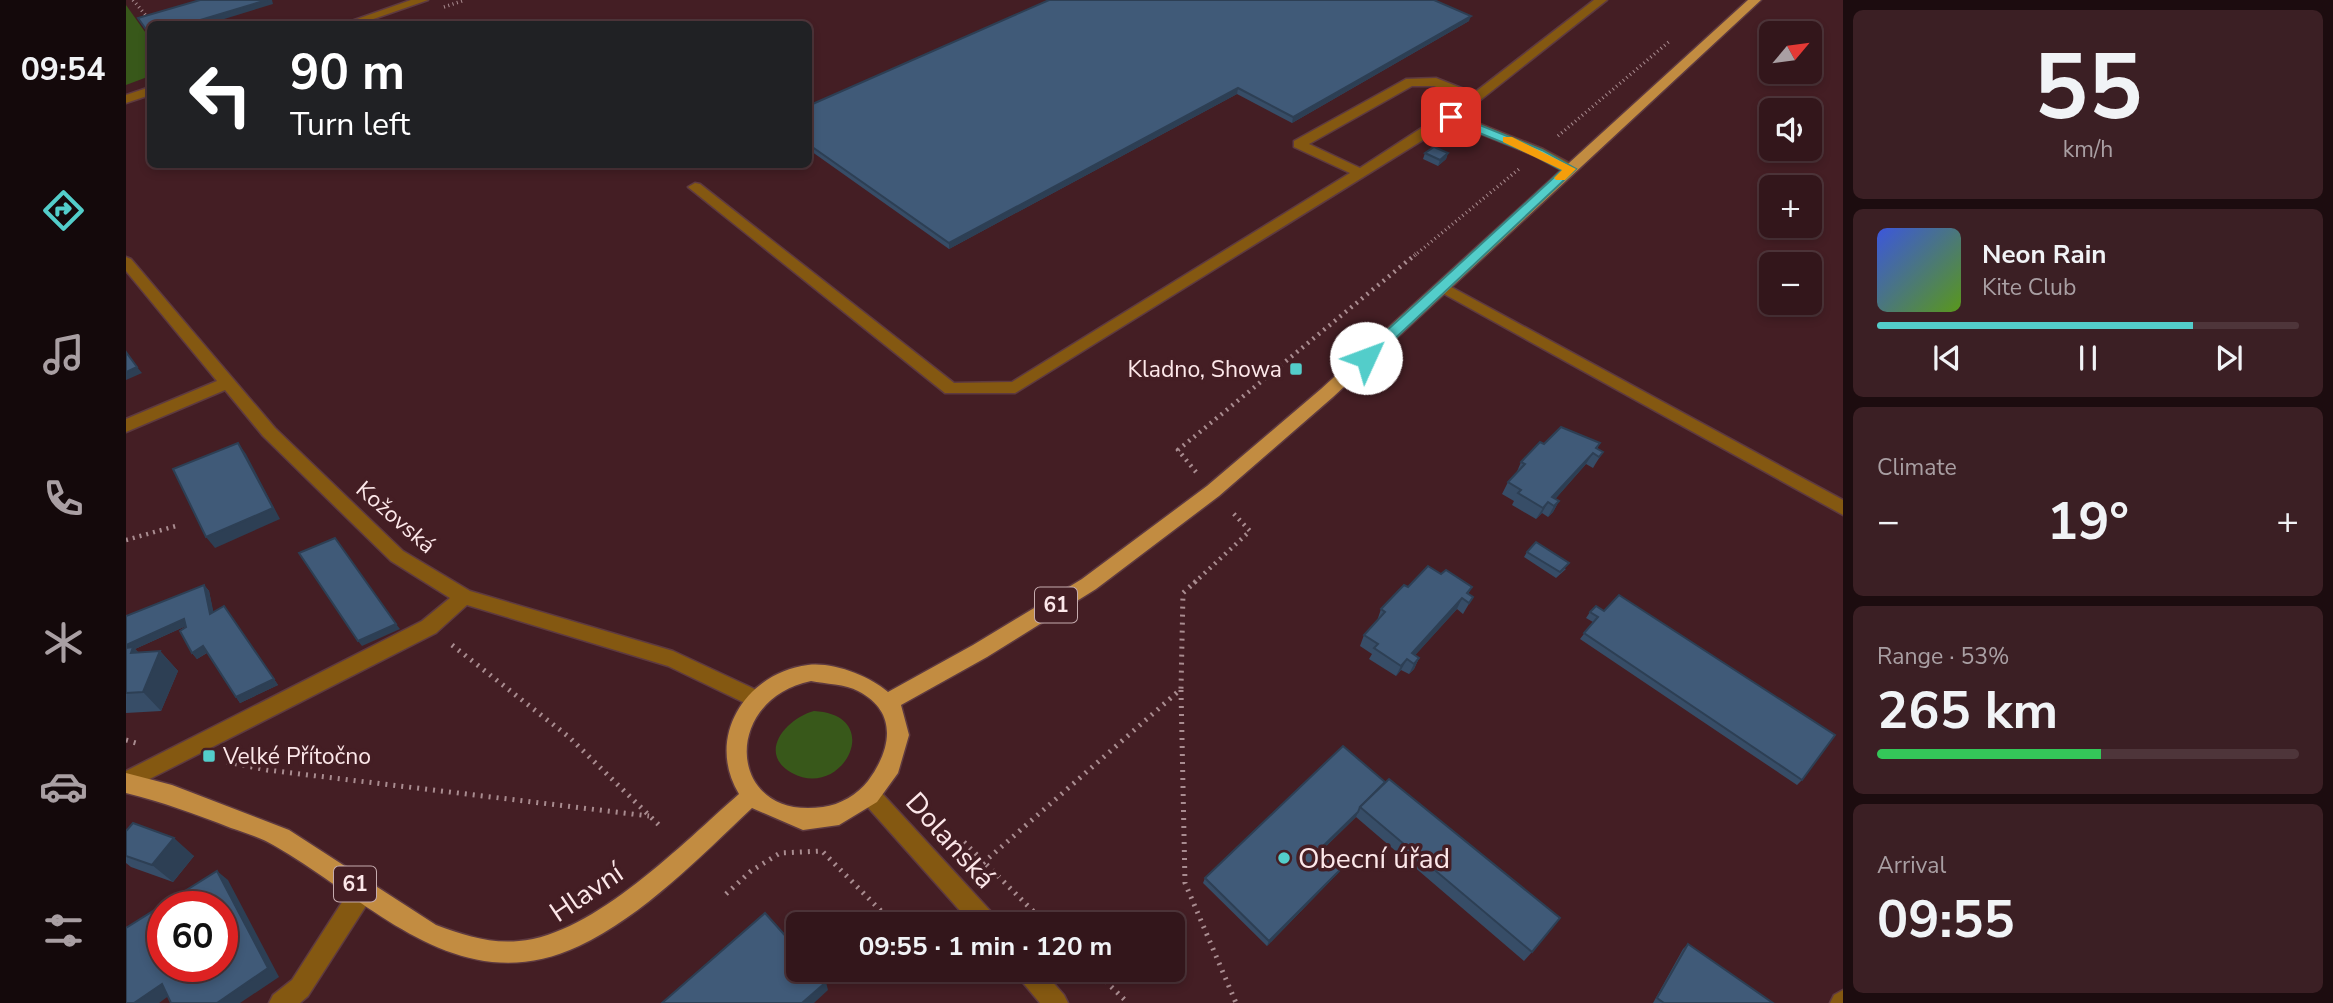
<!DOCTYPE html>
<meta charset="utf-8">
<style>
:root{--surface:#33161b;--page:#3b1f24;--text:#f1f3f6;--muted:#a99fa3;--line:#4e353a;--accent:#53cdca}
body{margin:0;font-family:"Nunito Sans",sans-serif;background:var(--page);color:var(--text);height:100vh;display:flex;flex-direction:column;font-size:26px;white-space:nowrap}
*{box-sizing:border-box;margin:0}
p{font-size:23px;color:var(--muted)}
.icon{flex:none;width:38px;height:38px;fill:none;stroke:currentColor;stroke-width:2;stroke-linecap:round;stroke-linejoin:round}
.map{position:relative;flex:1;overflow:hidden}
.panel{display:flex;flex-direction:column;gap:10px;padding:10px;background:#1c0c0f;width:490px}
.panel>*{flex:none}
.hud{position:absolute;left:21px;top:21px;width:665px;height:147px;border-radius:10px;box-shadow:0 4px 10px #0003,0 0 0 2px var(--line);background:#202124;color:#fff;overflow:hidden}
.needle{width:46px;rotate:61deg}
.fabs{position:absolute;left:1633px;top:21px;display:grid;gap:14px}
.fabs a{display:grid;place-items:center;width:63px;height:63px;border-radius:10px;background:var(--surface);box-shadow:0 4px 10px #0003,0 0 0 2px var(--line);font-size:35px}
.speed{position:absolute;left:21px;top:891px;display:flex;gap:14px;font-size:35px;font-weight:700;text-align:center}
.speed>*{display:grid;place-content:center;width:91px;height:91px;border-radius:50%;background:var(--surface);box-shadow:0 4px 10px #0003,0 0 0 2px var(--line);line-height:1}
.speed .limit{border:10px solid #d22;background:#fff;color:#111}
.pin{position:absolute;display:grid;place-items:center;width:60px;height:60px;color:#fff;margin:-30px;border-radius:14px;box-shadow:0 4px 10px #0006}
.me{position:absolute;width:77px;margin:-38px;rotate:47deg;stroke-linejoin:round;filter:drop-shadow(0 0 5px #0008)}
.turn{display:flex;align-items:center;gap:24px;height:147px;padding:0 28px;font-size:32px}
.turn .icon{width:91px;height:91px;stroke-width:2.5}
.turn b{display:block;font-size:49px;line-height:60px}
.big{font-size:52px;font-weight:700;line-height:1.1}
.panel .card{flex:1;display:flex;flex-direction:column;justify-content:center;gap:10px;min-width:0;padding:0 24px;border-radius:10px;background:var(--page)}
.panel .dial{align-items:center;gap:0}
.dial b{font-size:91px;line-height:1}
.song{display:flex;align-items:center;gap:21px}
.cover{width:84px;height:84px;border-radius:10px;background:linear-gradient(135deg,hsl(230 70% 55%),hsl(90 70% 35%))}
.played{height:7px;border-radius:4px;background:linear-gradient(90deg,var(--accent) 75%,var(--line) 75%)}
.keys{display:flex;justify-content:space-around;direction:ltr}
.heat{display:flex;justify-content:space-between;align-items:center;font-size:38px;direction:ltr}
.charge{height:10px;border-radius:5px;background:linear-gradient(90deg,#34c759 53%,var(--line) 0)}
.trip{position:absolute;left:660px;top:912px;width:399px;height:70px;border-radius:10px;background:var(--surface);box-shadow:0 4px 10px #0003,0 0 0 2px var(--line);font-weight:700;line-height:70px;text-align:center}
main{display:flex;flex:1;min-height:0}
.tab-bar{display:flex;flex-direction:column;width:126px;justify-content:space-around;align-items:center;background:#14090b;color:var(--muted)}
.tab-bar .icon{width:49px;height:49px}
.tab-bar .on{color:var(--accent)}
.tab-bar b{font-size:32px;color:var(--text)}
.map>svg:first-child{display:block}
.green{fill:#38581a}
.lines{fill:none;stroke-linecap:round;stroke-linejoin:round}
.minor-casing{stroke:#5e3a40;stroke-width:3}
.major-casing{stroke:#5e3a40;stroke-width:3}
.path-far2{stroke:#a98c90;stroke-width:3.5;stroke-dasharray:1 3.5;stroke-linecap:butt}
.path-far1{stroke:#a98c90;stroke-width:4.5;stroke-dasharray:2 5;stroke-linecap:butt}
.path{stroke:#a98c90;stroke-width:5;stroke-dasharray:2 6;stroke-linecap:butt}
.minor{fill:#845811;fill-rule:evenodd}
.major{fill:#c28c41;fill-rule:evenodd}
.wall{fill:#374d67}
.shaded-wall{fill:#2d3f54}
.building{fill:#405a78;stroke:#2d3f54;stroke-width:2;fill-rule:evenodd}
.route{fill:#53cdca;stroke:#368583;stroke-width:2}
.slow{fill:#f59e0b}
.poi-dot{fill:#53cdca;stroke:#441e24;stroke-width:2.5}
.labels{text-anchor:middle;stroke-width:7;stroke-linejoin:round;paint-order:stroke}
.shield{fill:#441e24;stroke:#c5abae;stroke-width:2}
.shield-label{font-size:21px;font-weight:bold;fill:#fce7e9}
.poi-label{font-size:23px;fill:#fce7e9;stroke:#441e24;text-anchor:end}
.street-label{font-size:23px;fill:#fce7e9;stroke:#441e24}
.near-street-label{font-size:28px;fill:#fce7e9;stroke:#441e24}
.near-poi-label{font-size:28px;fill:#fce7e9;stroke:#441e24;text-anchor:start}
</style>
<main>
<nav class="tab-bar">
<b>09:54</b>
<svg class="icon on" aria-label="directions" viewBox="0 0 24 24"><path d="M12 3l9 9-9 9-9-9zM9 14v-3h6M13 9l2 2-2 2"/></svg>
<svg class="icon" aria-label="music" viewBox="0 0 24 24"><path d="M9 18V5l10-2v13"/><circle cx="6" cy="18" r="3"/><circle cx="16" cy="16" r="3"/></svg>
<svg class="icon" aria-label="phone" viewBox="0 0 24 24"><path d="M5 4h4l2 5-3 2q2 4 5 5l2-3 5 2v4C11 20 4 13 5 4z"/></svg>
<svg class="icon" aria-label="climate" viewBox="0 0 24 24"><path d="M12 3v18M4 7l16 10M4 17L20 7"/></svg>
<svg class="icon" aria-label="car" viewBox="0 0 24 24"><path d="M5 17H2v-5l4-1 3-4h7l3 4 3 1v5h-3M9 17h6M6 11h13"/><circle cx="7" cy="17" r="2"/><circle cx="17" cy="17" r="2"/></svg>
<svg class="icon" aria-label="filters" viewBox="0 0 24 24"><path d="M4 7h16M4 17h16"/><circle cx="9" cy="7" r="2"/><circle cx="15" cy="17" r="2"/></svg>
</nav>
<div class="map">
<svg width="1717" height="1003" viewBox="0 0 1717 1003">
<rect width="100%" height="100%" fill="#441e24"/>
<g class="green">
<polygon points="0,5 24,39 24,76 0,85"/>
<path d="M688 711C761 715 716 801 666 773 630 753 661 718 688 711Z"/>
</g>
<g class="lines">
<g class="minor-casing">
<g id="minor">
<polygon points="285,0 302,0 233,24 217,24"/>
<path d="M1468 0H1481L1334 116 1417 149 1449 166V172H1439L1407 155 1326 122 889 393H819L562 187 569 183 574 184 828 383 886 382 1224 173 1168 147V141L1280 79 1310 78 1348 93ZM1286 86H1308L1340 99 1234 168 1183 144Z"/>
<polygon points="24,87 24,95 0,103 0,95"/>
<polygon points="0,257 5,259 149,428 277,551 344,591 547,651 637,693 640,699 637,705 630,708 623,705 542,666 341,605 310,633 0,791 0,771 296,621 324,598 265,561 137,436 99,390 0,432 0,419 91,381 0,271"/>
<polygon points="1316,282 1717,500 1717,515 1311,290 1311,284"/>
<polygon points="745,786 752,789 869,916 872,924 846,924 738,803 734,796 738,789"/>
<polygon points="237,879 245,882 248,890 245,898 182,996 174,1003 143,1003 147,995 166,980 229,882"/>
<polygon points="889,970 916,970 938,995 942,1003 914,1003 893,978"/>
<polygon points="1717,990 1717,1003 1704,1003 1708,995"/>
</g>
</g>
<g class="major-casing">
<path id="major" d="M1622 0H1635L1207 397 1093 496 970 589 861 657 775 705 783 735 772 773 751 802 713 825 677 830 626 808C574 857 518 915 453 946 333 1003 245 901 149 846 136 838 120 833 105 828 70 814 36 802 0 793V773L46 785 163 830 310 925C337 935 364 944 393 941 468 935 558 842 613 794 579 738 619 673 682 665 708 662 743 676 762 692L847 645 956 579 1081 486 1195 389ZM685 681C699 684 720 684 732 691 773 712 765 750 742 781 732 794 714 805 697 807 601 821 594 700 685 681Z"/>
</g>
<g class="path-far2">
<polyline points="7,0 27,24"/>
<polyline points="318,7 339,0"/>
<polyline points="1432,136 1545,40"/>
<polyline points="1288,256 1393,169"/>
</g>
<g class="path-far1">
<polyline points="1070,472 1052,450 1290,254"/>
<polyline points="0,540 50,526"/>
<polyline points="1068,583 1124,531 1107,513"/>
</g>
<g class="path">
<polyline points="326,645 443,737 536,828"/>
<polyline points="1055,690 1059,883 1110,1003"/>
<polyline points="0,740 10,743"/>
<polyline points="101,762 141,770 523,816"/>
<polyline points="838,842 920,924"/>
<polyline points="857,863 1055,689 1057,593 1070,581"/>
<polyline points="600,894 625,871 654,853 696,851 758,914"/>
<polyline points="968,970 1002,1003"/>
</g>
<use href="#minor" class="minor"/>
<use href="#major" class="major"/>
</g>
<g class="wall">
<polygon points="1343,21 1166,123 1111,94 823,249 682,149 682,106"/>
<polygon points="1299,153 1322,153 1320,159 1312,166 1297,159"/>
<polygon points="1474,443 1471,449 1477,452 1470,463 1467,468 1460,464 1429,499 1433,501 1427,512 1422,517 1416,513 1410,519 1386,505 1388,501 1376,494 1382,482 1390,474 1395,462 1418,444"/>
<polygon points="1401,552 1440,569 1430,578 1398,557"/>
<polygon points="1315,574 1346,587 1342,594 1347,597 1337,614 1331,609 1289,655 1293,658 1288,669 1283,674 1275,670 1270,676 1243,659 1246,654 1234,646 1238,635 1251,621 1255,609 1282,587"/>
<polygon points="78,585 83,591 87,612 102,612 152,685 114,703 110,697 81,653 71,659 66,653 60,626 9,649 13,653 34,651 52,671 35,711 0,713 0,616"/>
<polygon points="1478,611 1676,780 1671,785 1454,639 1467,622 1460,618 1464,612"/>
<polygon points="1217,746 1406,952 1398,961 1230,817 1193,853 1214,870 1211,874 1141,946 1077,883 1079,878"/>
<polygon points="0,831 68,856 47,882 5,867 0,863"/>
<polygon points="1562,944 1647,1003 1527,1003 1557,949"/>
</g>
<g class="shaded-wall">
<polygon points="141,0 146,0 147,4 82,24 61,24"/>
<polygon points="1345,16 1343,21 1166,123 1167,117"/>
<polygon points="1112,88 1111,94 823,249 823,243"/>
<polygon points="1322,153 1320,159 1312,166 1314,160"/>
<polygon points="11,367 16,373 0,380 0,372"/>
<polygon points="112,443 120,454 154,519 89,548 80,537"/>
<polygon points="1467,453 1460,464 1425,504 1426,497"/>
<polygon points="1433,501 1427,512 1422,517 1428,506"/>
<polygon points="1422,502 1416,513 1410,519 1417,508"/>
<polygon points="78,585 83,591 89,619 84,614"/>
<polygon points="1336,598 1331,609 1284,661 1286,653"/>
<polygon points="98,606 152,685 114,703 110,697"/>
<polygon points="58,619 62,625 9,649 26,667 0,653 0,645"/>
<polygon points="270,624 274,629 236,646 232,641"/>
<polygon points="77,646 82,652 71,659 66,653"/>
<polygon points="34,651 52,671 35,711 17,692"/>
<polygon points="1293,658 1288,669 1283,674 1288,664"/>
<polygon points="1281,659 1275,670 1270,676 1275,666"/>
<polygon points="1232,812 1230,817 1190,856 1192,851"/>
<polygon points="48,838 68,856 47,882 26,865"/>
<polygon points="1214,870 1211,874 1141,946 1143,941"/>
<polygon points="91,871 102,880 153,977 114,1003 91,1003"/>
<polygon points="700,982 702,990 688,1003 676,1003"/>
<polygon points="36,984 48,992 33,1003 8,1003"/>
</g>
<g class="building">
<polygon points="74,0 141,0 61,24 24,24 24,35 12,18"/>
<polygon points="923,0 1308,0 1345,16 1167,117 1112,88 823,243 682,144 682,106"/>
<polygon points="1308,147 1322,153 1314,160 1299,153"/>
<polygon points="0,352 11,367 0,372"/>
<polygon points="1435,427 1474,443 1470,448 1477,452 1473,457 1467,453 1426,497 1433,501 1428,506 1422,502 1417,508 1392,493 1395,490 1382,482 1399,464 1395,462 1414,442 1418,444"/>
<polygon points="112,443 147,508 80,537 47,469"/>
<polygon points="209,538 270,624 232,641 173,553"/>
<polygon points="1410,542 1443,563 1434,572 1401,552"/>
<polygon points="1302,566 1315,574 1320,570 1346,587 1341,593 1347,597 1343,603 1336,598 1286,653 1293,658 1288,664 1281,659 1275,666 1248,648 1252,644 1238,635 1259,612 1255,609 1278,585 1282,587"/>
<polygon points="78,585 84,614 98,606 148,679 110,697 77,646 66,653 54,631 60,627 58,619 0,645 0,616"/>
<polygon points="1493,595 1709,735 1676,780 1458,633 1472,617 1464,612 1470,606 1478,611"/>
<polygon points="7,647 5,653 34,651 17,692 0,693 0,648"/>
<polygon points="1217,746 1259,782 1234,807 1232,812 1192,851 1214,870 1143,941 1079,878"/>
<polygon points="1263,779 1434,918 1406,952 1234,807"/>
<polygon points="7,823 48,838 26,865 0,856 0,831"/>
<path d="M91 871 142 968 91 1003H45L36 984 8 1003H0V928ZM37 906H96V966H37Z"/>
<polygon points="639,913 672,950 672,970 689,970 700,982 676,1003 536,1003"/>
<polygon points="1562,944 1647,1003 1538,1003 1531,998"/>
</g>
<polygon class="route" points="1321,115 1329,115 1416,150 1450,169 1245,361 1234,361 1234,355 1436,170 1408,155 1321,120"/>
<polygon class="slow" points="1377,137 1386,137 1450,169 1439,180 1430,180 1428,178 1436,170 1377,142"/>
<g class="poi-dot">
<rect x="1163" y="362" width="14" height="14" rx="3.5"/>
<rect x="76" y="749" width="14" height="14" rx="3.5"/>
<circle cx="1158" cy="858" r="7"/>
</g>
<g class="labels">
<g class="shield">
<rect x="909" y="587.5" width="42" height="35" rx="5"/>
<rect x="208" y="866.5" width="42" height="35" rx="5"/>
</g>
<g class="shield-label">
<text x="930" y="612">61</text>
<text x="229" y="891">61</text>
</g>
<g class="poi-label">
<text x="1156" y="377">Kladno, Showa</text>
<text x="97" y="764" text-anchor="start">Velké Přítočno</text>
</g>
<g class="street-label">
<text transform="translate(270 517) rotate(41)" y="8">Kožovská</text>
</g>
<g class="near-street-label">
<text transform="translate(825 840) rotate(48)" y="10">Dolanská</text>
<text transform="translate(460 892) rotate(-34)" y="10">Hlavní</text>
</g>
<g class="near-poi-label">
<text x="1172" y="868">Obecní úřad</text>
</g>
</g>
</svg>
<div class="fabs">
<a><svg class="needle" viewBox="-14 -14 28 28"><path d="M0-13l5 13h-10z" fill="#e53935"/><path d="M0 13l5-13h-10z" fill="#a99fa3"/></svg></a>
<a><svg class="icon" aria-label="sound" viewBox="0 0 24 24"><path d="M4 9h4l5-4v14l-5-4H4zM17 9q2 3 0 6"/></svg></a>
<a>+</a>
<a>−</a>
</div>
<div class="speed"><div class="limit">60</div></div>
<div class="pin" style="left:1325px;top:117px;background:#d93025"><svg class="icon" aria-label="arrive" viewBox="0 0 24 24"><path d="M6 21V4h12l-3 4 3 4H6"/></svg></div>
<svg class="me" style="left:1240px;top:358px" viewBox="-20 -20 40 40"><circle r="19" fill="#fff"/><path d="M0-13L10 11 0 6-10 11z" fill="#53cdca"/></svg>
<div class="trip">09:55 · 1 min · 120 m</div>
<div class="hud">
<div class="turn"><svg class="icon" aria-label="left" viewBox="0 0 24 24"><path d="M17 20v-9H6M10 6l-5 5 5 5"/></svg><div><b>90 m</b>Turn left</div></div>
</div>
</div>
<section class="panel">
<div class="card dial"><b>55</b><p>km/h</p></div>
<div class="card">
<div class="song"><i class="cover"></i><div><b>Neon Rain</b><p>Kite Club</p></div></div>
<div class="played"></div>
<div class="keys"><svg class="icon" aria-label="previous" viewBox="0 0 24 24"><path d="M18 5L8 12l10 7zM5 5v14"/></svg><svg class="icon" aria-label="pause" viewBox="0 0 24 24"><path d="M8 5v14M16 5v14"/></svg><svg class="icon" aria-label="next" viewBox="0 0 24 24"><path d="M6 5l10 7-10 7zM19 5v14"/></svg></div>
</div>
<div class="card"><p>Climate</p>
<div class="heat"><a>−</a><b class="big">19°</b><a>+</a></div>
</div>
<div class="card"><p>Range · 53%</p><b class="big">265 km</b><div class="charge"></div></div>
<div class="card"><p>Arrival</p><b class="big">09:55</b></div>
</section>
</main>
